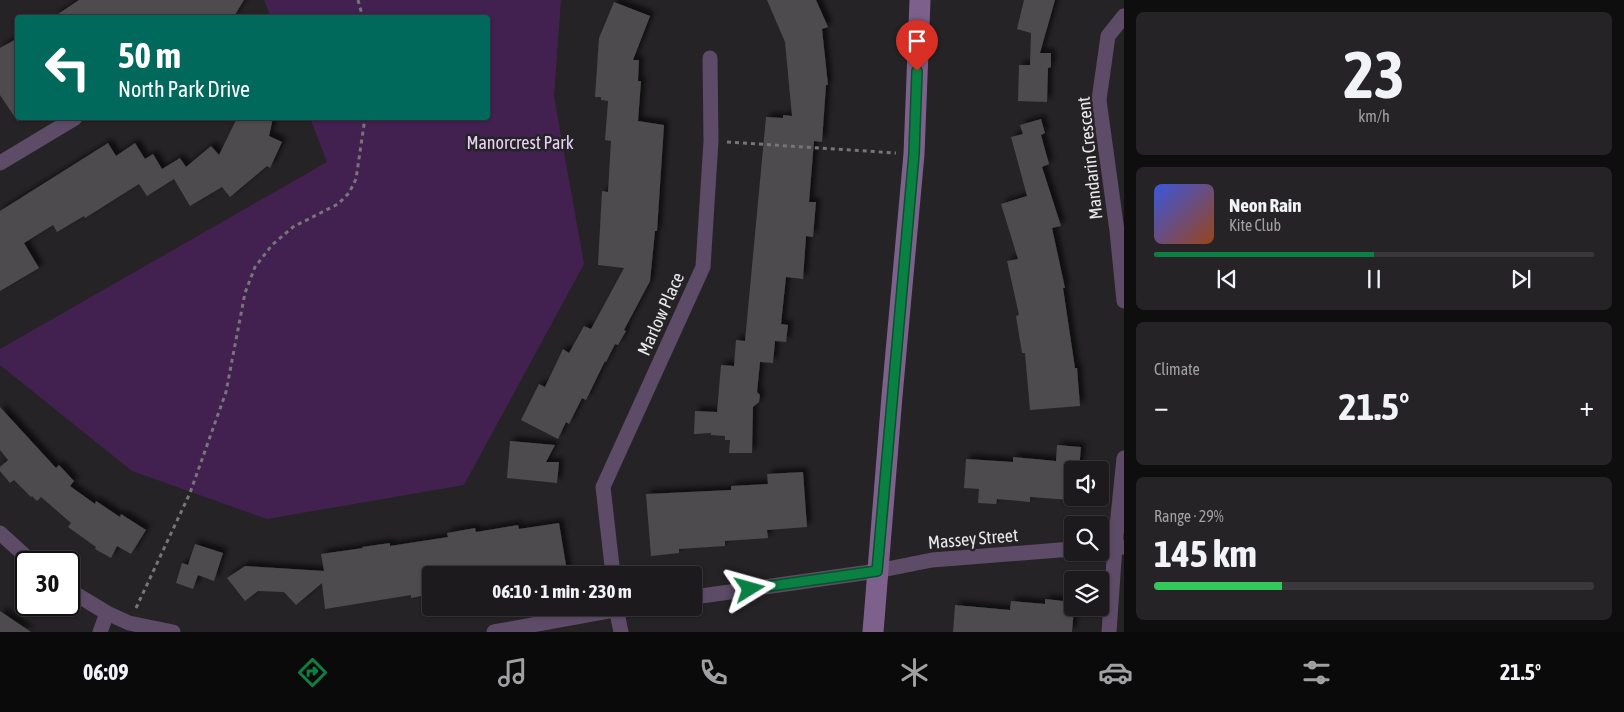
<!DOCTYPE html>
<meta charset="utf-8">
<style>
:root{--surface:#1c1a1c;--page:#252325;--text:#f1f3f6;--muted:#a0a1a3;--line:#3a383b;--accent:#0b8043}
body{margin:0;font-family:"Asap Condensed",sans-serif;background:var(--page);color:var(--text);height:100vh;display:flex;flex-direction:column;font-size:19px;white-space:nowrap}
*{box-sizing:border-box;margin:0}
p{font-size:16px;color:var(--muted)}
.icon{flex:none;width:28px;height:28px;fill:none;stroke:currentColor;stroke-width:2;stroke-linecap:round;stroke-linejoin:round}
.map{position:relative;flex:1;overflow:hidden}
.sheet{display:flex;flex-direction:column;gap:12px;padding:12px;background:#0f0e0f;width:500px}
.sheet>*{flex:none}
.guide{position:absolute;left:15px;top:15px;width:475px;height:105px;border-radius:5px;box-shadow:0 1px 4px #0004,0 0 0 1px var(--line);background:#00695c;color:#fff;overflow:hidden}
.buttons{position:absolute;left:1064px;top:461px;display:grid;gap:10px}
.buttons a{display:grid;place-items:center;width:45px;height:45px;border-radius:5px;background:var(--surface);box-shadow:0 1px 4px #0004,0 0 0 1px var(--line);font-size:25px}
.speed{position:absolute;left:15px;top:551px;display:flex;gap:10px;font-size:25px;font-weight:700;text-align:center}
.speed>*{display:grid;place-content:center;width:65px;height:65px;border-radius:50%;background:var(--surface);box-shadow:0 1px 4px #0004,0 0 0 1px var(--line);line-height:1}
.speed .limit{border:2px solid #111;border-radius:8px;background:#fff;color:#111}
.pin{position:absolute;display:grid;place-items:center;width:42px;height:42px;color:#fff;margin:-51px -21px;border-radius:50% 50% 50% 0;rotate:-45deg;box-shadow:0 0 5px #0007}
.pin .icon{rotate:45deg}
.me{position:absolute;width:55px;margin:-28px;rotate:82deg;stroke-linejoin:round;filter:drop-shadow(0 0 4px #0008)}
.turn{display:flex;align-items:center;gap:18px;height:105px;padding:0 20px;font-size:22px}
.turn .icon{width:65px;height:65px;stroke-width:2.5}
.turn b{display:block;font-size:35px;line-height:42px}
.big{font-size:38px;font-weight:700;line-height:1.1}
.sheet .widget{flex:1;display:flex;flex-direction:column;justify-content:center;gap:8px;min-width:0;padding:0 18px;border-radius:8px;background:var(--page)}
.sheet .dial{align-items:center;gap:0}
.dial b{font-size:65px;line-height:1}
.song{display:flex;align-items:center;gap:15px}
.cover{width:60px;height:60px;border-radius:8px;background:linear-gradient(135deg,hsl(230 70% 55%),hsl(20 70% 35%))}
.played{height:5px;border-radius:2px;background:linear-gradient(90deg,var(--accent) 50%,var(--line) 50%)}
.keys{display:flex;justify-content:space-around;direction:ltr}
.heat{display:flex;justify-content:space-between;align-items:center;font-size:28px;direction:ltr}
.charge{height:8px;border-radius:4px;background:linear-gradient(90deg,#34c759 29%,var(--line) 0)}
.trip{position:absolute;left:422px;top:566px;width:280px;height:50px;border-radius:5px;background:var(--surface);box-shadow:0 1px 4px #0004,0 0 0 1px var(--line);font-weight:700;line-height:50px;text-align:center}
.menu{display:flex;height:80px;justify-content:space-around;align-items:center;background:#0b0a0b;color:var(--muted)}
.menu .icon{width:35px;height:35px}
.menu .on{color:var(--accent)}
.menu b{font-size:22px;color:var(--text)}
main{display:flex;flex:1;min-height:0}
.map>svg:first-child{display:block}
.green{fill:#422150}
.building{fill:#4d4b4e;filter:url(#shadow)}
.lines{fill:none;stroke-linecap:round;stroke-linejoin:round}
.path{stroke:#777577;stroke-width:3;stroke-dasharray:4 4;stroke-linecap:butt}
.street{stroke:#5e4b67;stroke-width:15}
.secondary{stroke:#7e608d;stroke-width:21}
.route-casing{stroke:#07532c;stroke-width:12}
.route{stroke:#0b8043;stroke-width:9}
.labels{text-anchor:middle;stroke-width:5;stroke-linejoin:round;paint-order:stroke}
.park-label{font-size:18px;fill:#ead1f7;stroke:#252325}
.street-label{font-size:18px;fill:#e9e8ea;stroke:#252325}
</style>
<main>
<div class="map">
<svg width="1124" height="632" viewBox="0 0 1124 632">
<defs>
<filter id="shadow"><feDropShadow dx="4.5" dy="-4.5" stdDeviation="2.5" flood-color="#0009"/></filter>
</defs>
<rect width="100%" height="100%" fill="#252325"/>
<polygon class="green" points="264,0 561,0 554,96 584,264 464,485 267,519 132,471 0,365 0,349 327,162 310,118 488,118 488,18 271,17"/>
<g class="building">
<polygon points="79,0 244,0 233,18 52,18"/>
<polygon points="767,0 816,0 828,27 822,29 828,85 826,85 822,142 814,141 809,202 816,202 813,237 806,236 803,279 786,277 781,324 788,325 786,342 775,341 773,363 760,362 757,392 760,395 759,402 753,407 752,453 729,453 730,440 725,440 725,436 711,435 711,433 694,434 695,411 717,412 721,365 734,366 736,340 745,341 766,117 783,118 783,115 792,116 785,42"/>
<polygon points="1024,0 1055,0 1040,53 1051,53 1051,67 1048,68 1047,102 1018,101 1019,65 1030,65 1031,33 1017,29"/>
<polygon points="614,2 650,16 633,60 639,60 638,81 641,81 638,121 664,125 657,231 655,231 650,281 624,330 626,331 618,345 615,344 606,362 605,361 586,400 582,398 569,424 566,422 558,439 521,420 539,384 545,387 563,349 569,353 584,326 591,329 624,268 598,265 602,191 608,192 611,141 605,140 608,101 601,100 601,97 595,97 599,38"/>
<polygon points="18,38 18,122 0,95 0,48"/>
<polygon points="237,118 273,118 269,136 282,142 270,168 267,166 230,197 222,187 190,206 174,179 147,196 139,184 85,218 84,216 57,232 53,225 24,243 39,268 0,291 0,211 108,143 116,156 135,143 145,159 153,154 162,169 180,158 186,167 211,146 219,155"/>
<polygon points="1041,119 1045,133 1041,135 1049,164 1042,167 1061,226 1052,228 1065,288 1063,288 1075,368 1077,368 1080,406 1030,410 1025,353 1022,353 1016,316 1019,315 1007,261 1018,259 1001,204 1027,196 1011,137 1023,134 1020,125"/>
<polygon points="0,407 56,468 59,465 74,481 70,486 95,504 96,501 120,517 121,514 146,530 131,554 117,546 111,558 95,549 96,547 68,527 71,523 41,497 37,501 32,496 31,497 14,480 10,483 0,471 0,467 8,460 0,450"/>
<polygon points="510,441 555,445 546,462 559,462 557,483 507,478"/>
<polygon points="1057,445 1081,447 1079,470 1072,470 1070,500 1030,497 1030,502 997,499 996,504 978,503 979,489 964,488 966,459 1013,462 1013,457 1056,461"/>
<polygon points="803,472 807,527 767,530 768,538 725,541 725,546 679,549 679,553 651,556 646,494 731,490 731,486 768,484 767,474"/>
<polygon points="559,523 567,571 542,575 431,575 431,594 411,598 411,595 325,609 322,583 296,605 284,592 258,591 245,601 227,578 245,566 324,571 321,554 363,548 362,547 390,543 390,546 448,537 447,533 475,528 476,532 518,525 519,529"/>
<polygon points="195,544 223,553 214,581 198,575 193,589 176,583 182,563 188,565"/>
<polygon points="1045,599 1072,602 1072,608 1074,608 1072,632 953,632 955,605 1010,610 1011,601 1045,604"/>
<polygon points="0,611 31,632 0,632"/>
</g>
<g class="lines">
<g class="path">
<polyline points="358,0 363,18"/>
<polyline points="727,142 896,153"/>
<polyline points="136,608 190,493 226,392 245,293 255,267 272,245 293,227 338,204 349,193 356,179 365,118"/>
</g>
<g class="street">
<polyline points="1124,16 1108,36 1099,100 1117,231 1124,301"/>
<polyline points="0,163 75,118"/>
<polyline points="0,533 32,562"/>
<polyline points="1100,547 1124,547"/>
<polyline points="613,575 603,487 703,267 711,141 710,58"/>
<polyline points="69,590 107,613 129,623 173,632"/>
<polyline points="694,597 877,571 932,560 1072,549"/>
<polyline points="616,608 621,632"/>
<polyline points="100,632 107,613"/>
<polyline points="494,632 625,608"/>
<polyline points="1109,632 1115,546 1124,458"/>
</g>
<polyline class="secondary" points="873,632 892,396 914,154 920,0"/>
</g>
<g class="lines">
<g class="route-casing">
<polyline id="route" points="750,589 877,571 914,154 917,71"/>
</g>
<use href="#route" class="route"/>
</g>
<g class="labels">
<g class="park-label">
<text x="520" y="149">Manorcrest Park</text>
</g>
<g class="street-label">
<text transform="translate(1090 158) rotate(-96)" y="6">Mandarin Crescent</text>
<text transform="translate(661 314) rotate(-66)" y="6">Marlow Place</text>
<text transform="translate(973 539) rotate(-5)" y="6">Massey Street</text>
</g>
</g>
</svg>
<div class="buttons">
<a><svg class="icon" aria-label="sound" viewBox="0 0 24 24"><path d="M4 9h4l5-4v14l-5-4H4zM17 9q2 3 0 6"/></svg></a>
<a><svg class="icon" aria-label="search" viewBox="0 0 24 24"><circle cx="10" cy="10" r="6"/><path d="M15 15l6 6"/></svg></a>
<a><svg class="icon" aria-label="layers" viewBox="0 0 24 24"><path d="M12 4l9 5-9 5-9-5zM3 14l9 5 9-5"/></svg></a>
</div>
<div class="speed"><div class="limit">30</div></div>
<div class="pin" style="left:917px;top:71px;background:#d93025"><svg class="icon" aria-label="arrive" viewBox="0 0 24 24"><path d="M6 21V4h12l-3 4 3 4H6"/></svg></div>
<svg class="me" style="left:750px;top:589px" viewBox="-20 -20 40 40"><path d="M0-17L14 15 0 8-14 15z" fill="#0b8043" stroke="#fff" stroke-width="4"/></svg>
<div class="trip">06:10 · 1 min · 230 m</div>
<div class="guide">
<div class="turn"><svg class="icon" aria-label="left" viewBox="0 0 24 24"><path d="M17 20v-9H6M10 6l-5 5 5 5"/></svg><div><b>50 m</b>North Park Drive</div></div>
</div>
</div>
<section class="sheet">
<div class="widget dial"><b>23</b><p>km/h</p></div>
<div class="widget">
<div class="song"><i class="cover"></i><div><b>Neon Rain</b><p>Kite Club</p></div></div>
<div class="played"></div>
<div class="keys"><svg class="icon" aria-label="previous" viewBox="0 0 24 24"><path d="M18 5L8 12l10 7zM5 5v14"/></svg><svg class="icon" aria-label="pause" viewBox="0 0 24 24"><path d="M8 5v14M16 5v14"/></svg><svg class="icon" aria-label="next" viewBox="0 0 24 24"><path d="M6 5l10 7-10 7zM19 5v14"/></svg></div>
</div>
<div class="widget"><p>Climate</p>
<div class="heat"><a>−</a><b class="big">21.5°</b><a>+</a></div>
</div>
<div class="widget"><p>Range · 29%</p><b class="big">145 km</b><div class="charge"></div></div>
</section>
</main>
<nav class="menu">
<b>06:09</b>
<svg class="icon on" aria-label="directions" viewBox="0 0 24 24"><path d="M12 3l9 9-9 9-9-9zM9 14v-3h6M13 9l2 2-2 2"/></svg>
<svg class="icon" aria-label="music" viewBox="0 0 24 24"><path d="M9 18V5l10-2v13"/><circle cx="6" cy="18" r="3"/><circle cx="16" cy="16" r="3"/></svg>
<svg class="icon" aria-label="phone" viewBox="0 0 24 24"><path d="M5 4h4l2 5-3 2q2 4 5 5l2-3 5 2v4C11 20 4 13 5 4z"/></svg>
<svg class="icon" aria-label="climate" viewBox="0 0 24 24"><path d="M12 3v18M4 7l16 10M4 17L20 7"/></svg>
<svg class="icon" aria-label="car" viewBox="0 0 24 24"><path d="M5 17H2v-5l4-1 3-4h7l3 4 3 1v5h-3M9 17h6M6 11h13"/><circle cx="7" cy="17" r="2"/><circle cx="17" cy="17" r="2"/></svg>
<svg class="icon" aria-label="filters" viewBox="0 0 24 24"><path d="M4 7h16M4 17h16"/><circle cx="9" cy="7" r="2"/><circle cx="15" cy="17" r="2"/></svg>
<b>21.5°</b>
</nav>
